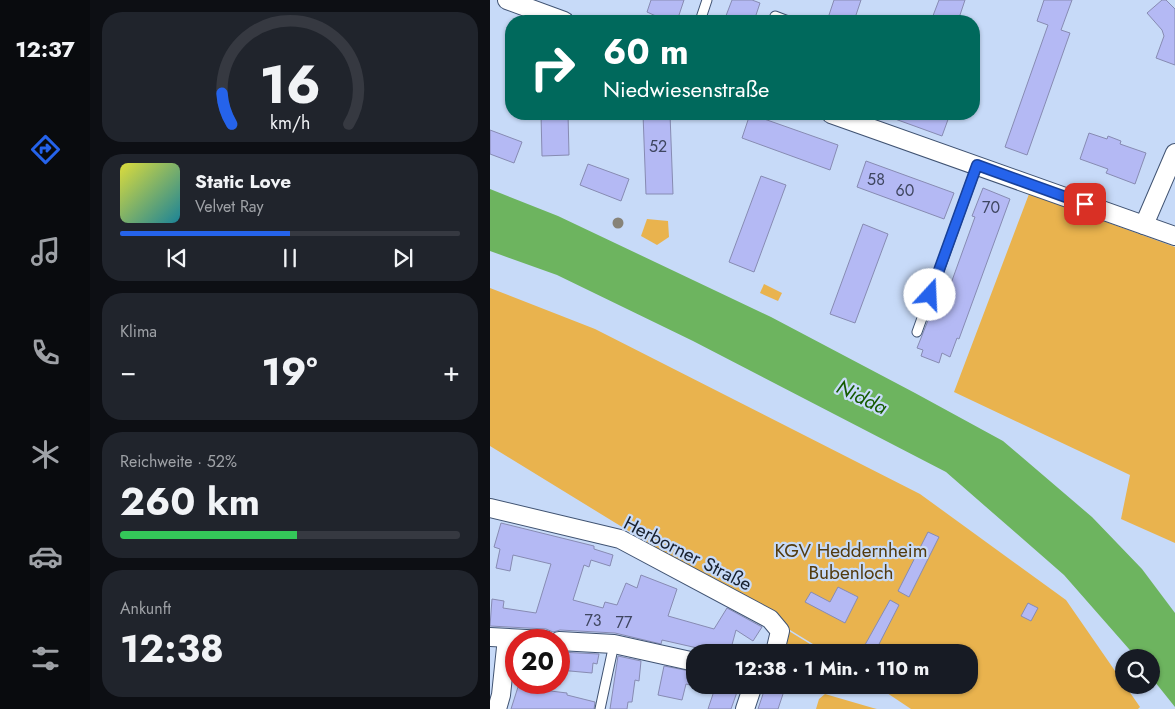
<!DOCTYPE html>
<html lang="de">
<meta charset="utf-8">
<style>
:root{--surface:#171b24;--page:#20242c;--text:#f1f3f6;--muted:#9ea1a6;--line:#363941;--accent:#2563eb}
body{margin:0;font-family:Jost,sans-serif;background:var(--page);color:var(--text);height:100vh;display:flex;flex-direction:column;font-size:19px;white-space:nowrap}
*{box-sizing:border-box;margin:0}
p{font-size:16px;color:var(--muted)}
.icon{flex:none;width:28px;height:28px;fill:none;stroke:currentColor;stroke-width:2;stroke-linecap:round;stroke-linejoin:round}
.map{position:relative;flex:1;overflow:hidden}
.details{display:flex;flex-direction:column;gap:12px;padding:12px;background:#0d0f14;width:400px}
.details>*{flex:none}
.top-card{position:absolute;left:15px;top:15px;width:475px;height:105px;border-radius:20px;box-shadow:0 1px 4px #0004;background:#00695c;color:#fff;overflow:hidden}
.controls{position:absolute;left:625px;top:649px;display:grid;gap:10px}
.controls a{display:grid;place-items:center;width:45px;height:45px;border-radius:50%;background:var(--surface);box-shadow:0 1px 4px #0004;font-size:25px}
.speed{position:absolute;left:15px;top:629px;display:flex;gap:10px;font-size:25px;font-weight:700;text-align:center}
.speed>*{display:grid;place-content:center;width:65px;height:65px;border-radius:50%;background:var(--surface);box-shadow:0 1px 4px #0004;line-height:1}
.speed .limit{border:8px solid #d22;background:#fff;color:#111}
.pin{position:absolute;display:grid;place-items:center;width:42px;height:42px;color:#fff;margin:-21px;border-radius:10px;box-shadow:0 2px 8px #0006}
.me{position:absolute;width:55px;margin:-28px;rotate:20deg;stroke-linejoin:round;filter:drop-shadow(0 0 4px #0008)}
.turn{display:flex;align-items:center;gap:18px;height:105px;padding:0 15px;font-size:22px}
.turn .icon{width:65px;height:65px;stroke-width:2.5}
.turn b{display:block;font-size:35px;line-height:42px}
.big{font-size:38px;font-weight:700;line-height:1.1}
.details .card{flex:1;display:flex;flex-direction:column;justify-content:center;gap:8px;min-width:0;padding:0 18px;border-radius:20px;background:var(--page)}
.details .dial{align-items:center;gap:0}
.dial svg{height:130px;overflow:visible;fill:none;stroke:var(--line);stroke-width:7;stroke-linecap:round;text-anchor:middle}
.dial text{fill:var(--text);stroke:none}
.song{display:flex;align-items:center;gap:15px}
.cover{width:60px;height:60px;border-radius:8px;background:linear-gradient(135deg,hsl(60 70% 55%),hsl(190 70% 35%))}
.played{height:5px;border-radius:2px;background:linear-gradient(90deg,var(--accent) 50%,var(--line) 50%)}
.keys{display:flex;justify-content:space-around;direction:ltr}
.heat{display:flex;justify-content:space-between;align-items:center;font-size:28px;direction:ltr}
.charge{height:8px;border-radius:4px;background:linear-gradient(90deg,#34c759 52%,var(--line) 0)}
.trip{position:absolute;left:196px;top:644px;width:292px;height:50px;border-radius:20px;background:var(--surface);box-shadow:0 1px 4px #0004;font-weight:700;line-height:50px;text-align:center}
main{display:flex;flex:1;min-height:0}
.dock{display:flex;flex-direction:column;width:90px;justify-content:space-around;align-items:center;background:#090b0e;color:var(--muted)}
.dock .icon{width:35px;height:35px}
.dock .selected{color:var(--accent)}
.dock b{font-size:22px;color:var(--text)}
.map>svg:first-child{display:block}
.green{fill:#e9b34e}
.water{fill:#6db45f}
.building{fill:#b4b9f4;stroke:#878bb2}
.lines{fill:none;stroke-linecap:round;stroke-linejoin:round}
.service-casing{stroke:#405372;stroke-width:11}
.minor-casing{stroke:#405372;stroke-width:20}
.service{stroke:#fff;stroke-width:9}
.minor{stroke:#fff;stroke-width:18}
.tree{fill:#878378}
.route-casing{stroke:#184099;stroke-width:12}
.route{stroke:#2563eb;stroke-width:9}
.labels{text-anchor:middle;stroke-width:4.5;stroke-linejoin:round;paint-order:stroke}
.number-label{font-size:16px;fill:#3f4660}
.park-label{font-size:19px;fill:#523b0f;stroke:#c7daf8}
.street-label{font-size:19px;fill:#18202e;stroke:#c7daf8}
.water-label{font-size:20px;font-style:italic;fill:#155b00;stroke:#c7daf8}
</style>
<main>
<nav class="dock">
<b>12:37</b>
<svg class="icon selected" aria-label="directions" viewBox="0 0 24 24"><path d="M12 3l9 9-9 9-9-9zM9 14v-3h6M13 9l2 2-2 2"/></svg>
<svg class="icon" aria-label="music" viewBox="0 0 24 24"><path d="M9 18V5l10-2v13"/><circle cx="6" cy="18" r="3"/><circle cx="16" cy="16" r="3"/></svg>
<svg class="icon" aria-label="phone" viewBox="0 0 24 24"><path d="M5 4h4l2 5-3 2q2 4 5 5l2-3 5 2v4C11 20 4 13 5 4z"/></svg>
<svg class="icon" aria-label="climate" viewBox="0 0 24 24"><path d="M12 3v18M4 7l16 10M4 17L20 7"/></svg>
<svg class="icon" aria-label="car" viewBox="0 0 24 24"><path d="M5 17H2v-5l4-1 3-4h7l3 4 3 1v5h-3M9 17h6M6 11h13"/><circle cx="7" cy="17" r="2"/><circle cx="17" cy="17" r="2"/></svg>
<svg class="icon" aria-label="filters" viewBox="0 0 24 24"><path d="M4 7h16M4 17h16"/><circle cx="9" cy="7" r="2"/><circle cx="15" cy="17" r="2"/></svg>
</nav>
<section class="details">
<div class="card dial"><svg viewBox="0 0 100 80">
<path d="M14 69A42 42 0 1 1 86 69"/>
<path d="M14 69A42 42 0 0 1 8 50" stroke="#2563eb"/>
<text x="50" y="56" font-size="32" font-weight="700">16</text>
<text x="50" y="72" font-size="11">km/h</text>
</svg></div>
<div class="card">
<div class="song"><i class="cover"></i><div><b>Static Love</b><p>Velvet Ray</p></div></div>
<div class="played"></div>
<div class="keys"><svg class="icon" aria-label="previous" viewBox="0 0 24 24"><path d="M18 5L8 12l10 7zM5 5v14"/></svg><svg class="icon" aria-label="pause" viewBox="0 0 24 24"><path d="M8 5v14M16 5v14"/></svg><svg class="icon" aria-label="next" viewBox="0 0 24 24"><path d="M6 5l10 7-10 7zM19 5v14"/></svg></div>
</div>
<div class="card"><p>Klima</p>
<div class="heat"><a>−</a><b class="big">19°</b><a>+</a></div>
</div>
<div class="card"><p>Reichweite · 52%</p><b class="big">260 km</b><div class="charge"></div></div>
<div class="card"><p>Ankunft</p><b class="big">12:38</b></div>
</section>
<div class="map">
<svg width="685" height="709" viewBox="0 0 685 709">
<rect width="100%" height="100%" fill="#c7daf8"/>
<g class="green">
<polygon points="539,194 685,247 685,543 631,519 640,475 464,392"/>
<polygon points="157,219 178,221 179,237 167,245 151,236"/>
<polygon points="274,284 292,293 288,301 270,293"/>
<polygon points="0,288 105,329 430,494 576,600 650,707 648,709 421,709 385,685 480,685 480,652 336,652 0,446"/>
<polygon points="294,628 333,652 289,652"/>
<polygon points="335,694 383,708 387,709 326,709 329,699"/>
</g>
<polygon class="water" points="0,189 68,216 281,317 425,393 513,441 602,517 652,569 685,613 685,707 661,677 661,658 646,657 574,575 456,472 203,341 67,275 0,251"/>
<g class="building">
<polygon points="161,0 194,0 187,21 177,21 157,12"/>
<polygon points="242,0 262,0 270,3 264,21 234,21"/>
<polygon points="344,0 371,0 364,21 337,21"/>
<polygon points="449,0 475,0 468,21 441,21"/>
<polygon points="554,0 582,0 571,30 580,33 537,155 515,147 558,25 547,21"/>
<polygon points="672,0 676,0 685,9 685,65 666,58 674,36 672,30 657,13"/>
<polygon points="51,114 78,114 79,155 52,156"/>
<polygon points="153,114 180,114 183,194 156,194"/>
<polygon points="260,114 348,145 340,170 252,138"/>
<polygon points="395,114 460,114 452,136 394,115"/>
<polygon points="0,130 32,142 24,163 0,154"/>
<polygon points="599,133 617,139 618,136 631,141 630,144 656,153 645,184 616,173 618,169 590,159"/>
<polygon points="376,161 464,193 454,219 367,187"/>
<polygon points="98,164 139,179 131,201 90,185"/>
<polygon points="271,176 296,185 264,272 239,262"/>
<polygon points="493,188 520,199 469,339 467,338 460,357 452,353 449,363 431,356 433,350 427,348 439,318 443,320 451,299 455,300 485,217 482,216"/>
<polygon points="373,224 398,234 365,323 340,314"/>
<polygon points="11,523 104,546 104,549 123,555 120,566 101,560 99,567 94,565 83,600 113,608 115,602 127,605 136,583 147,588 151,575 187,589 178,616 224,629 237,608 272,627 263,641 246,630 240,652 225,652 172,640 171,644 125,633 70,630 63,632 56,629 0,626 2,599 14,601 13,608 46,613 61,564 23,555 20,571 6,568 10,549 4,547"/>
<polygon points="438,532 449,537 419,597 408,591"/>
<polygon points="348,587 368,597 355,623 315,602 321,592 340,602"/>
<polygon points="400,600 409,605 385,652 371,652"/>
<polygon points="538,603 548,608 541,621 531,616"/>
<polygon points="69,652 109,654 107,664 103,663 102,673 69,670"/>
<polygon points="128,656 151,661 149,681 145,680 142,702 138,702 137,709 120,709"/>
<polygon points="174,666 205,672 205,686 196,684 192,700 168,695"/>
<polygon points="226,685 247,692 241,709 218,709"/>
<polygon points="279,685 296,685 288,709 268,709 274,691 276,693"/>
<polygon points="28,687 77,693 77,695 105,702 104,709 21,709"/>
</g>
<g class="lines">
<g class="service-casing">
<g id="service">
<polyline points="210,21 217,0"/>
<polyline points="283,21 285,16 298,21"/>
<polyline points="427,332 487,165"/>
<polyline points="110,709 124,644"/>
</g>
</g>
<g class="minor-casing">
<g id="minor">
<polyline points="17,0 74,21"/>
<polyline points="341,114 685,236"/>
<polyline points="654,225 685,153"/>
<polyline points="0,508 130,539 280,619 290,631 285,652"/>
<polyline points="0,637 55,640"/>
<polyline points="69,641 124,644 205,662"/>
<polyline points="7,709 11,695 17,638"/>
<polyline points="255,709 263,685"/>
</g>
</g>
<use href="#service" class="service"/>
<use href="#minor" class="minor"/>
</g>
<circle class="tree" cx="128" cy="223" r="5.5"/>
<g class="lines">
<g class="route-casing">
<polyline id="route" points="440,295 487,165 595,204"/>
</g>
<use href="#route" class="route"/>
</g>
<g class="labels">
<g class="number-label">
<text x="168" y="152">52</text>
<text x="386" y="185">58</text>
<text x="415" y="196">60</text>
<text x="501" y="213">70</text>
<text x="103" y="626">73</text>
<text x="134" y="628">77</text>
</g>
<g class="park-label">
<text x="361" y="557">KGV Heddernheim<tspan x="361" dy="22">Bubenloch</tspan></text>
</g>
<g class="street-label">
<text transform="translate(198 553) rotate(27)" y="7">Herborner Straße</text>
</g>
<g class="water-label">
<text transform="translate(372 397) rotate(26)" y="7">Nidda</text>
</g>
</g>
</svg>
<div class="controls">
<a><svg class="icon" aria-label="search" viewBox="0 0 24 24"><circle cx="10" cy="10" r="6"/><path d="M15 15l6 6"/></svg></a>
</div>
<div class="speed"><div class="limit">20</div></div>
<div class="pin" style="left:595px;top:204px;background:#d93025"><svg class="icon" aria-label="arrive" viewBox="0 0 24 24"><path d="M6 21V4h12l-3 4 3 4H6"/></svg></div>
<svg class="me" style="left:440px;top:295px" viewBox="-20 -20 40 40"><circle r="19" fill="#fff"/><path d="M0-13L10 11 0 6-10 11z" fill="#2563eb"/></svg>
<div class="trip">12:38 · 1 Min. · 110 m</div>
<div class="top-card">
<div class="turn"><svg class="icon" aria-label="right" viewBox="0 0 24 24"><path d="M7 20v-9h11M14 6l5 5-5 5"/></svg><div><b>60 m</b>Niedwiesenstraße</div></div>
</div>
</div>
</main>
